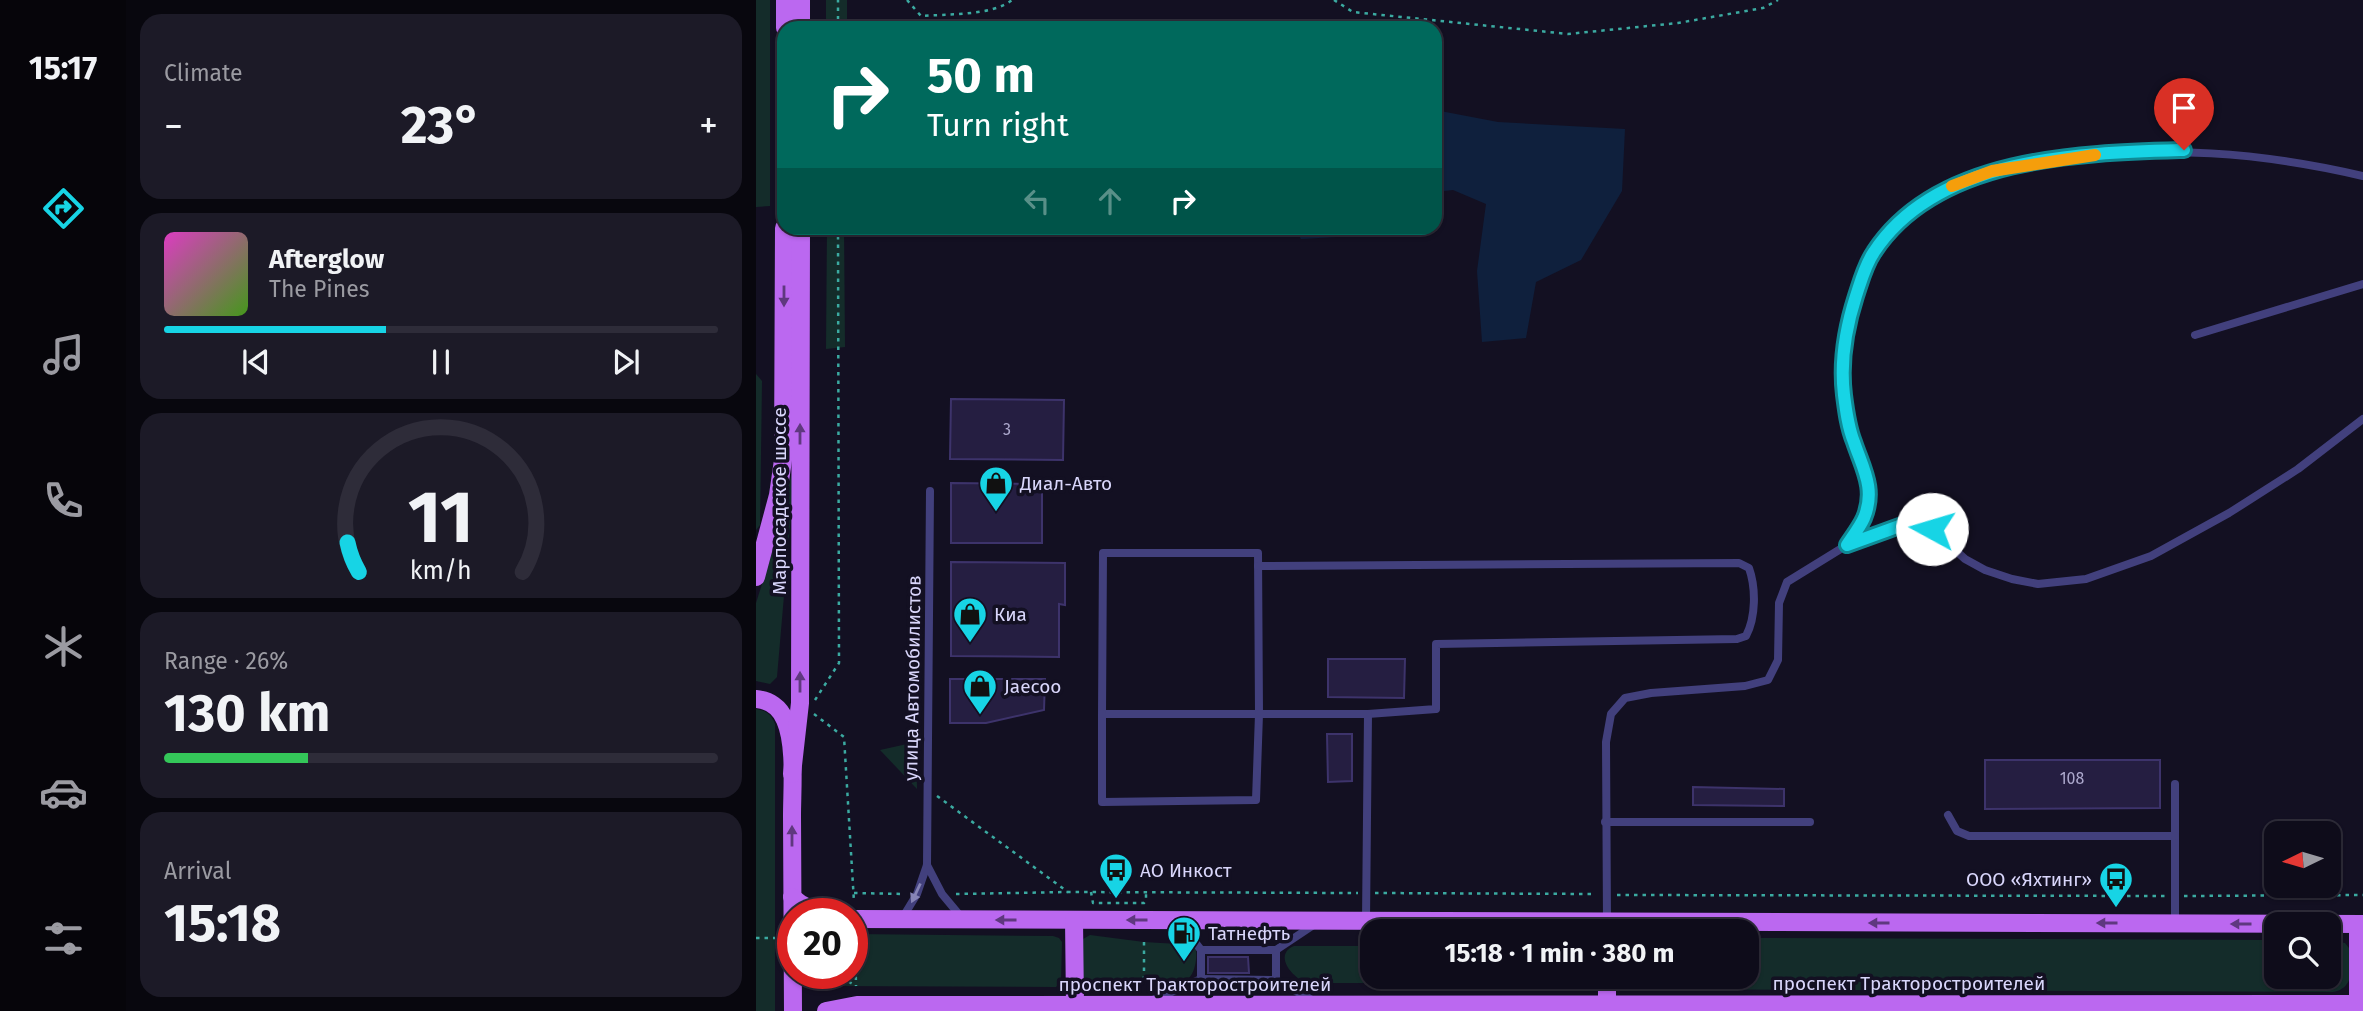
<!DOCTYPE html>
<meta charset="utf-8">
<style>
:root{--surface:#0e0c1a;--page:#1c1a27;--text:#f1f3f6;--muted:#9b9ba2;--line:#2e2c39;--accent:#17d4e5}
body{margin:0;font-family:"Fira Sans",sans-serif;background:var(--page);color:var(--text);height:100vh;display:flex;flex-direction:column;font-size:26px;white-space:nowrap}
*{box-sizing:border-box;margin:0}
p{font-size:23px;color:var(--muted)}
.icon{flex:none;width:38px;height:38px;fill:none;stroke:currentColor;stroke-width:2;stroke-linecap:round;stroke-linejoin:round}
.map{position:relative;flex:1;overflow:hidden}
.details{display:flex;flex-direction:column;gap:14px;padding:14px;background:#08070e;width:630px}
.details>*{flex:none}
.top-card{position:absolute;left:21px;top:21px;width:665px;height:214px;border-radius:21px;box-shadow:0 2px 5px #0004,0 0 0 2px var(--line);background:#00695c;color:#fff;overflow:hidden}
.needle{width:46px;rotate:265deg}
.tools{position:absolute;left:1508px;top:821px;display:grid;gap:14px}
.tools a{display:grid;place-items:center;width:77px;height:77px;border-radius:14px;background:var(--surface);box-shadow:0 2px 5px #0004,0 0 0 2px var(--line);font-size:35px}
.speed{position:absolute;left:21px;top:898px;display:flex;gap:14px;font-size:35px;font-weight:700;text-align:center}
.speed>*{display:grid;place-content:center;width:91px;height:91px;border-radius:50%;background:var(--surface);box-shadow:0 2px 5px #0004,0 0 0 2px var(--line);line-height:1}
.speed .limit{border:10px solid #d22;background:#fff;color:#111}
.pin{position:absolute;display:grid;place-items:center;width:60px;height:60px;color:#fff;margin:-72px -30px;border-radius:50% 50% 50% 0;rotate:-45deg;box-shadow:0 0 7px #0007}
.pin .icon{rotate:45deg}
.me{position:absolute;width:77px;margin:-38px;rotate:276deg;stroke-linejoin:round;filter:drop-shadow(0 0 5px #0008)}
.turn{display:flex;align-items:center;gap:24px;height:147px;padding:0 35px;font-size:32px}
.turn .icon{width:91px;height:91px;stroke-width:2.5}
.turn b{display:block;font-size:49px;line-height:60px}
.lanes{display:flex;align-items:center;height:66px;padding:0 35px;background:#0003;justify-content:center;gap:35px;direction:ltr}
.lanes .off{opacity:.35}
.big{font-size:52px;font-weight:700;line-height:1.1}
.details .tile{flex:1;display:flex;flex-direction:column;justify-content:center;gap:10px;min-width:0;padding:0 24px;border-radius:21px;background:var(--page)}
.details .dial{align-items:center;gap:0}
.dial svg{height:182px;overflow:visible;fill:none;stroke:var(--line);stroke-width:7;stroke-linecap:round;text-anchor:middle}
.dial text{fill:var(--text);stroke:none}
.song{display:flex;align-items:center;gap:21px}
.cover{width:84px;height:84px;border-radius:10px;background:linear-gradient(135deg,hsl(310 70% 55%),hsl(100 70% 35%))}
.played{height:7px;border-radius:4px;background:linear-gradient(90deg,var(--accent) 40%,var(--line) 40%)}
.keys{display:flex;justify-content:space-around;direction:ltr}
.heat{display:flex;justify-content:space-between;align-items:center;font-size:38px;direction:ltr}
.charge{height:10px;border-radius:5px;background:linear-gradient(90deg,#34c759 26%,var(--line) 0)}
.trip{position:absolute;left:604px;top:919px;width:399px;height:70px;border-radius:21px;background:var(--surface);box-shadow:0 2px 5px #0004,0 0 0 2px var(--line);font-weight:700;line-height:70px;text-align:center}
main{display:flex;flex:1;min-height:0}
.tabs{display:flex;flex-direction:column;width:126px;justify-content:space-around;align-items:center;background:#06050a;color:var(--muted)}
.tabs .icon{width:49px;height:49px}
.tabs .on{color:var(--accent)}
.tabs b{font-size:32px;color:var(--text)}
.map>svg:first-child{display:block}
.green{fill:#142c2a}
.water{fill:#0f203d}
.building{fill:#251e41;stroke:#3d336b;stroke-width:2}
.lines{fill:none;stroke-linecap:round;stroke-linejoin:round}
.path{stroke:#3baaa1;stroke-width:2.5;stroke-dasharray:3.5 5;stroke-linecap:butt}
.service{stroke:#42407d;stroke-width:8}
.primary{stroke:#bb68f0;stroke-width:18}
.oneway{fill:#5f387f}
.oneway2{fill:#8684b6}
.route-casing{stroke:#0f8a95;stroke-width:18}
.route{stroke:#17d4e5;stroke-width:12}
.slow{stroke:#f59e0b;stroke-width:12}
.labels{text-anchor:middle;stroke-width:7;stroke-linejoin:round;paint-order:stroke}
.number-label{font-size:16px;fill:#aca8cc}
.poi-label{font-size:19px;fill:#d9d6fb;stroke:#131022;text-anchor:start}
.street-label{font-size:19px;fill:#d9d6fb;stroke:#131022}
</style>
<main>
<nav class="tabs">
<b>15:17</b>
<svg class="icon on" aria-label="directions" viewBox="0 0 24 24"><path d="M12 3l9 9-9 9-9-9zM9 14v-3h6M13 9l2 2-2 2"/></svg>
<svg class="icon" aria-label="music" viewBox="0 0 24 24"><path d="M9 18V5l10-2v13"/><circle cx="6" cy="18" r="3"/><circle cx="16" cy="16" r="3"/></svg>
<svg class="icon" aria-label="phone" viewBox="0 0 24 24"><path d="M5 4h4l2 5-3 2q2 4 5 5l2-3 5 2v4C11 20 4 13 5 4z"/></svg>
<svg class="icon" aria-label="climate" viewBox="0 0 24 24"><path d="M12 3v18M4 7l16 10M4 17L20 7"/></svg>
<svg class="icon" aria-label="car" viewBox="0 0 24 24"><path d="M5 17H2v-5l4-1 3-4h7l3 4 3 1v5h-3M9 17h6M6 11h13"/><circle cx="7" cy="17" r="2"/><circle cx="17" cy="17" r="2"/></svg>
<svg class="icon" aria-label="filters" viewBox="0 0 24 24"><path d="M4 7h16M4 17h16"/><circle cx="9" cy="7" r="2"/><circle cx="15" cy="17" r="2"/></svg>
</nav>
<section class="details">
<div class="tile"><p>Climate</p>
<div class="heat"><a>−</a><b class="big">23°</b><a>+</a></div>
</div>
<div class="tile">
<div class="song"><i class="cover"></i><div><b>Afterglow</b><p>The Pines</p></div></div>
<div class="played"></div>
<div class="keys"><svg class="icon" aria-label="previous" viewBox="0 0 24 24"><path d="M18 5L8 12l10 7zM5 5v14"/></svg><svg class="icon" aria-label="pause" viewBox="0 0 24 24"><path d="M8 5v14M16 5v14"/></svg><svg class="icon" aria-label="next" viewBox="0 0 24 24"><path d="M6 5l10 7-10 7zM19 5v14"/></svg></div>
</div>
<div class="tile dial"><svg viewBox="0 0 100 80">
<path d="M14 69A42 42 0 1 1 86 69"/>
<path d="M14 69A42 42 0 0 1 9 56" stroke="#17d4e5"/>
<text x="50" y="56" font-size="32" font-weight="700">11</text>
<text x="50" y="72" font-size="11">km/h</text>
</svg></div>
<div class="tile"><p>Range · 26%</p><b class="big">130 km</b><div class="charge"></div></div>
<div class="tile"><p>Arrival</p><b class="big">15:18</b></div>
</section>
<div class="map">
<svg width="1607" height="1011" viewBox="0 0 1607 1011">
<rect width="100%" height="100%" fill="#131022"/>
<g class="green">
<polygon points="0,0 14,0 14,206 0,207"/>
<rect x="70" y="0" width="21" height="28"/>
<polygon points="71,228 88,228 89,347 70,349"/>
<polygon points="0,374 6,381 4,525 0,530"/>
<polygon points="37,467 36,503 21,677 14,684 0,681 0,603 21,537"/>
<path d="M0 709C11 711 15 714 19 724V1011H0Z"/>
<polygon points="160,742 161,789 124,750"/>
<polygon points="96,934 297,936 303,938 306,942 305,982 300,987 70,986 56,978 54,973 96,973"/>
<path d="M334 935 388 942 439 945C442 954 440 975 430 980 419 986 399 981 386 982 368 983 350 986 332 988L327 986 325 944 327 939Z"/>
<path d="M991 938 1521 940V976H1573V940L1589 943 1593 948C1598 965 1598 989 1577 992L859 989 855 976H990Z"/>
<path d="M538 946H616V976L841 977C840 984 837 988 830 991H677L631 983H552C538 980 516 955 538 946Z"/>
</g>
<g class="water">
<polygon points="679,110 742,122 869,129 866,191 825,260 780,282 770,338 726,342 721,271 730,204 697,190 679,192"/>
<polygon points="539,228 624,228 598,236 545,239"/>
</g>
<g class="building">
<polygon points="195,399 308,400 307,460 194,459"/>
<polygon points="195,483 286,484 286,543 195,543"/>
<polygon points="195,562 309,563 309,605 303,604 303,657 195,656"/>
<polygon points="572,659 649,659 648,698 572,697"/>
<polygon points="194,679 289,679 288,710 230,723 194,723"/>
<polygon points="571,734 596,734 596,781 572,782"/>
<polygon points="1229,760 1404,760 1404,808 1229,809"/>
<polygon points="937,787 1028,789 1028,806 937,805"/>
<polygon points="452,957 492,957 493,973 452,973"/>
</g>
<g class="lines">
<g class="path">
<path d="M151 0 165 16C190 14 236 16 256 0"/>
<polyline points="578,0 597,12 812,34 922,23 1007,8 1022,0"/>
<polyline points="82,28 82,0"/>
<polyline points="59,700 83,663 82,228"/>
<polyline points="58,714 88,737 98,902"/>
<polyline points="181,796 312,892 602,893"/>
<polyline points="335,892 337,903 388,903 390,900 390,893"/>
<polyline points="98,893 148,894"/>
<polyline points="619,893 840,894"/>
<polyline points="200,894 312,892"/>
<polyline points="861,895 1410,896"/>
<polyline points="1428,896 1607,895"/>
<polyline points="99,934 100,986"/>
<polyline points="0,938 19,938"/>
<polyline points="388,942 388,982"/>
<polyline points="78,973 100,986"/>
</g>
<g class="service">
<polyline points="1439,335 1607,284"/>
<path d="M1091 545C1100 530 1111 515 1113 497 1115 476 1104 461 1098 442 1087 412 1085 379 1089 347 1092 317 1100 277 1118 252 1163 186 1228 171 1302 160 1407 145 1504 152 1607 176"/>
<polygon points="347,553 502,553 503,714 346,714"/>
<path d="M502 566 983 563 993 568C1000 588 1000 617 990 636L981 639 680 644V709L612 714"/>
<polyline points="346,714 346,802 500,800 503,714 612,714 610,921"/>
<polyline points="1419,784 1419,923"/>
<polyline points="1192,815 1201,831 1213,836 1419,836"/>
<polyline points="849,822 1054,822"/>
<polyline points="171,865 186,894 206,918"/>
<polyline points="147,917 161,894 171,865 174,491"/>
<polyline points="422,920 445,950 520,950 559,924"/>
<polyline points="851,922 850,742 855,714 869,698 895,693 989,686 1012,680 1022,660 1023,603 1031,582 1091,545 1120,536 1135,528 1149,524 1164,525 1176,529 1209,559 1229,570 1256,579 1282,584 1330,579 1395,556 1473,513 1542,469 1607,419"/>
<polyline points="445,979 445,950"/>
<polyline points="520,980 520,950"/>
<polyline points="397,1000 445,979 520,980 556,1000"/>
</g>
<g class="primary">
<polyline points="29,28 29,0"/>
<polyline points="45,28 45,0"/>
<polyline points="0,577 22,495 27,460 28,228"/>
<path d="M0 699C13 700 24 707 29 720 40 745 36 788 36 816 36 881 37 946 37 1011"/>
<polyline points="36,774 44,703 45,228"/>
<polyline points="36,897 45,904 64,914"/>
<polyline points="96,919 1607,924"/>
<polyline points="318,920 319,1005"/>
<polyline points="851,1004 851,976"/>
<polyline points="1602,1004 1602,924"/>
<polyline points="70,1011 101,1005 1607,1004"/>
</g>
</g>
<defs><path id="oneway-solid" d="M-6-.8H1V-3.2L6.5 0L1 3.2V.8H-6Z" transform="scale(1.75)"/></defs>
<g class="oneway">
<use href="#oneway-solid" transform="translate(28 296) rotate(90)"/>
<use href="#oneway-solid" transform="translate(44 434) rotate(-90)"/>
<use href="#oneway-solid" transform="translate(44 682) rotate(-90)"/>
<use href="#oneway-solid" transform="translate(36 836) rotate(-90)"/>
<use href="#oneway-solid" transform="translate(250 920) rotate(-180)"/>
<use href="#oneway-solid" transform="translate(381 920) rotate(-180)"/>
<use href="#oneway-solid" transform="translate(1123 923) rotate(-180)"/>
<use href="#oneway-solid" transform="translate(1351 923) rotate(-180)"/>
<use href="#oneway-solid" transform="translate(1485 924) rotate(-180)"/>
</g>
<use class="oneway2" href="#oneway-solid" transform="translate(160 893) rotate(115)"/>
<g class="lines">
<g class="route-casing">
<path id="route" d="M1176 529 1149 524 1091 545C1097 536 1104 527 1108 518 1120 489 1107 469 1098 442 1092 427 1090 411 1088 395 1084 362 1090 327 1100 296 1105 281 1109 265 1118 252 1181 156 1325 153 1428 150"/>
</g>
<use href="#route" class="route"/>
<polyline class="slow" points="1196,186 1236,171 1339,155"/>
</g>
<defs>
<g id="shop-pin" transform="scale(1.75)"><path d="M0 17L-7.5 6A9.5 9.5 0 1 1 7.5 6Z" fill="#17d4e5" stroke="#131022"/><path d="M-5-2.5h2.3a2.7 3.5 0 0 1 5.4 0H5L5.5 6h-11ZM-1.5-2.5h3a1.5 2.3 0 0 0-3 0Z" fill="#111"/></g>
<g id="bus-pin" transform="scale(1.75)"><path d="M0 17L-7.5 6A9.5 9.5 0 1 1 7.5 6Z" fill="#17d4e5" stroke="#131022"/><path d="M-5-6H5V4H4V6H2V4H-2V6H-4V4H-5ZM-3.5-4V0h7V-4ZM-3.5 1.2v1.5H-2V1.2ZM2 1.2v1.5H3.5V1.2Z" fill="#111"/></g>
<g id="fuel-pin" transform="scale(1.75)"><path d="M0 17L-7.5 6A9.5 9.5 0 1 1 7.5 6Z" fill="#17d4e5" stroke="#131022"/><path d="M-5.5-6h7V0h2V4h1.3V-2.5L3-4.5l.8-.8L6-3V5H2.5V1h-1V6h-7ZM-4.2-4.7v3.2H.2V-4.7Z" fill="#111"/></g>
</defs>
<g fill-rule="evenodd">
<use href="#shop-pin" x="240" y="483"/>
<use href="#shop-pin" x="214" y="614"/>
<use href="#shop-pin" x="224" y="686"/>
<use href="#bus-pin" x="360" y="870"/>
<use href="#bus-pin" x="1360" y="879"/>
<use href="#fuel-pin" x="428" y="933"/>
</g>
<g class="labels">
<g class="number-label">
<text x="251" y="435">3</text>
<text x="1316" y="784">108</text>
</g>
<g class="poi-label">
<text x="264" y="490">Диал-Авто</text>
<text x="238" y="621">Киа</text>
<text x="248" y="693">Jaecoo</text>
<text x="384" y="877">АО Инкост</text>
<text x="1336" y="886" text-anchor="end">ООО «Яхтинг»</text>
<text x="452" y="940">Татнефть</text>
</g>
<g class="street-label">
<text transform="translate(23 501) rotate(-90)" y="7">Марпосадское шоссе</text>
<text transform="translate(156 678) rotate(-89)" y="7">улица Автомобилистов</text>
<text x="1153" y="990">проспект Тракторостроителей</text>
<text x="439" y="991">проспект Тракторостроителей</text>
</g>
</g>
</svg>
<div class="tools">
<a><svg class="needle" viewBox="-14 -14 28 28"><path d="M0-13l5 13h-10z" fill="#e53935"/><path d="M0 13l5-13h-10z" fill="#9b9ba2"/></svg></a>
<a><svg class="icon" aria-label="search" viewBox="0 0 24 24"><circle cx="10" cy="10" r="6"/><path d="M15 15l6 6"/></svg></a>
</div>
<div class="speed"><div class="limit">20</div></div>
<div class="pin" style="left:1428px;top:150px;background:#d93025"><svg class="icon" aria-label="arrive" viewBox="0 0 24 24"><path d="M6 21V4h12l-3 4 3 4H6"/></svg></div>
<svg class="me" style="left:1176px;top:529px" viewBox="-20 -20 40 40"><circle r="19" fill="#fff"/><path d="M0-13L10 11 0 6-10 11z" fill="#17d4e5"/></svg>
<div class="trip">15:18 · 1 min · 380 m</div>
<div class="top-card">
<div class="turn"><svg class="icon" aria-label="right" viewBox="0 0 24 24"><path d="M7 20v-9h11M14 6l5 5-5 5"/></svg><div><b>50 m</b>Turn right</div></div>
<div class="lanes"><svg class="icon off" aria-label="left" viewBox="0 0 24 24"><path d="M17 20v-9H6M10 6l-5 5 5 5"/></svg><svg class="icon off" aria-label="ahead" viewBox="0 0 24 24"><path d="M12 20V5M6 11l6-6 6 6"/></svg><svg class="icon" aria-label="right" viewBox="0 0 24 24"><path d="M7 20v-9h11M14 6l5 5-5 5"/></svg></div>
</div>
</div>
</main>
